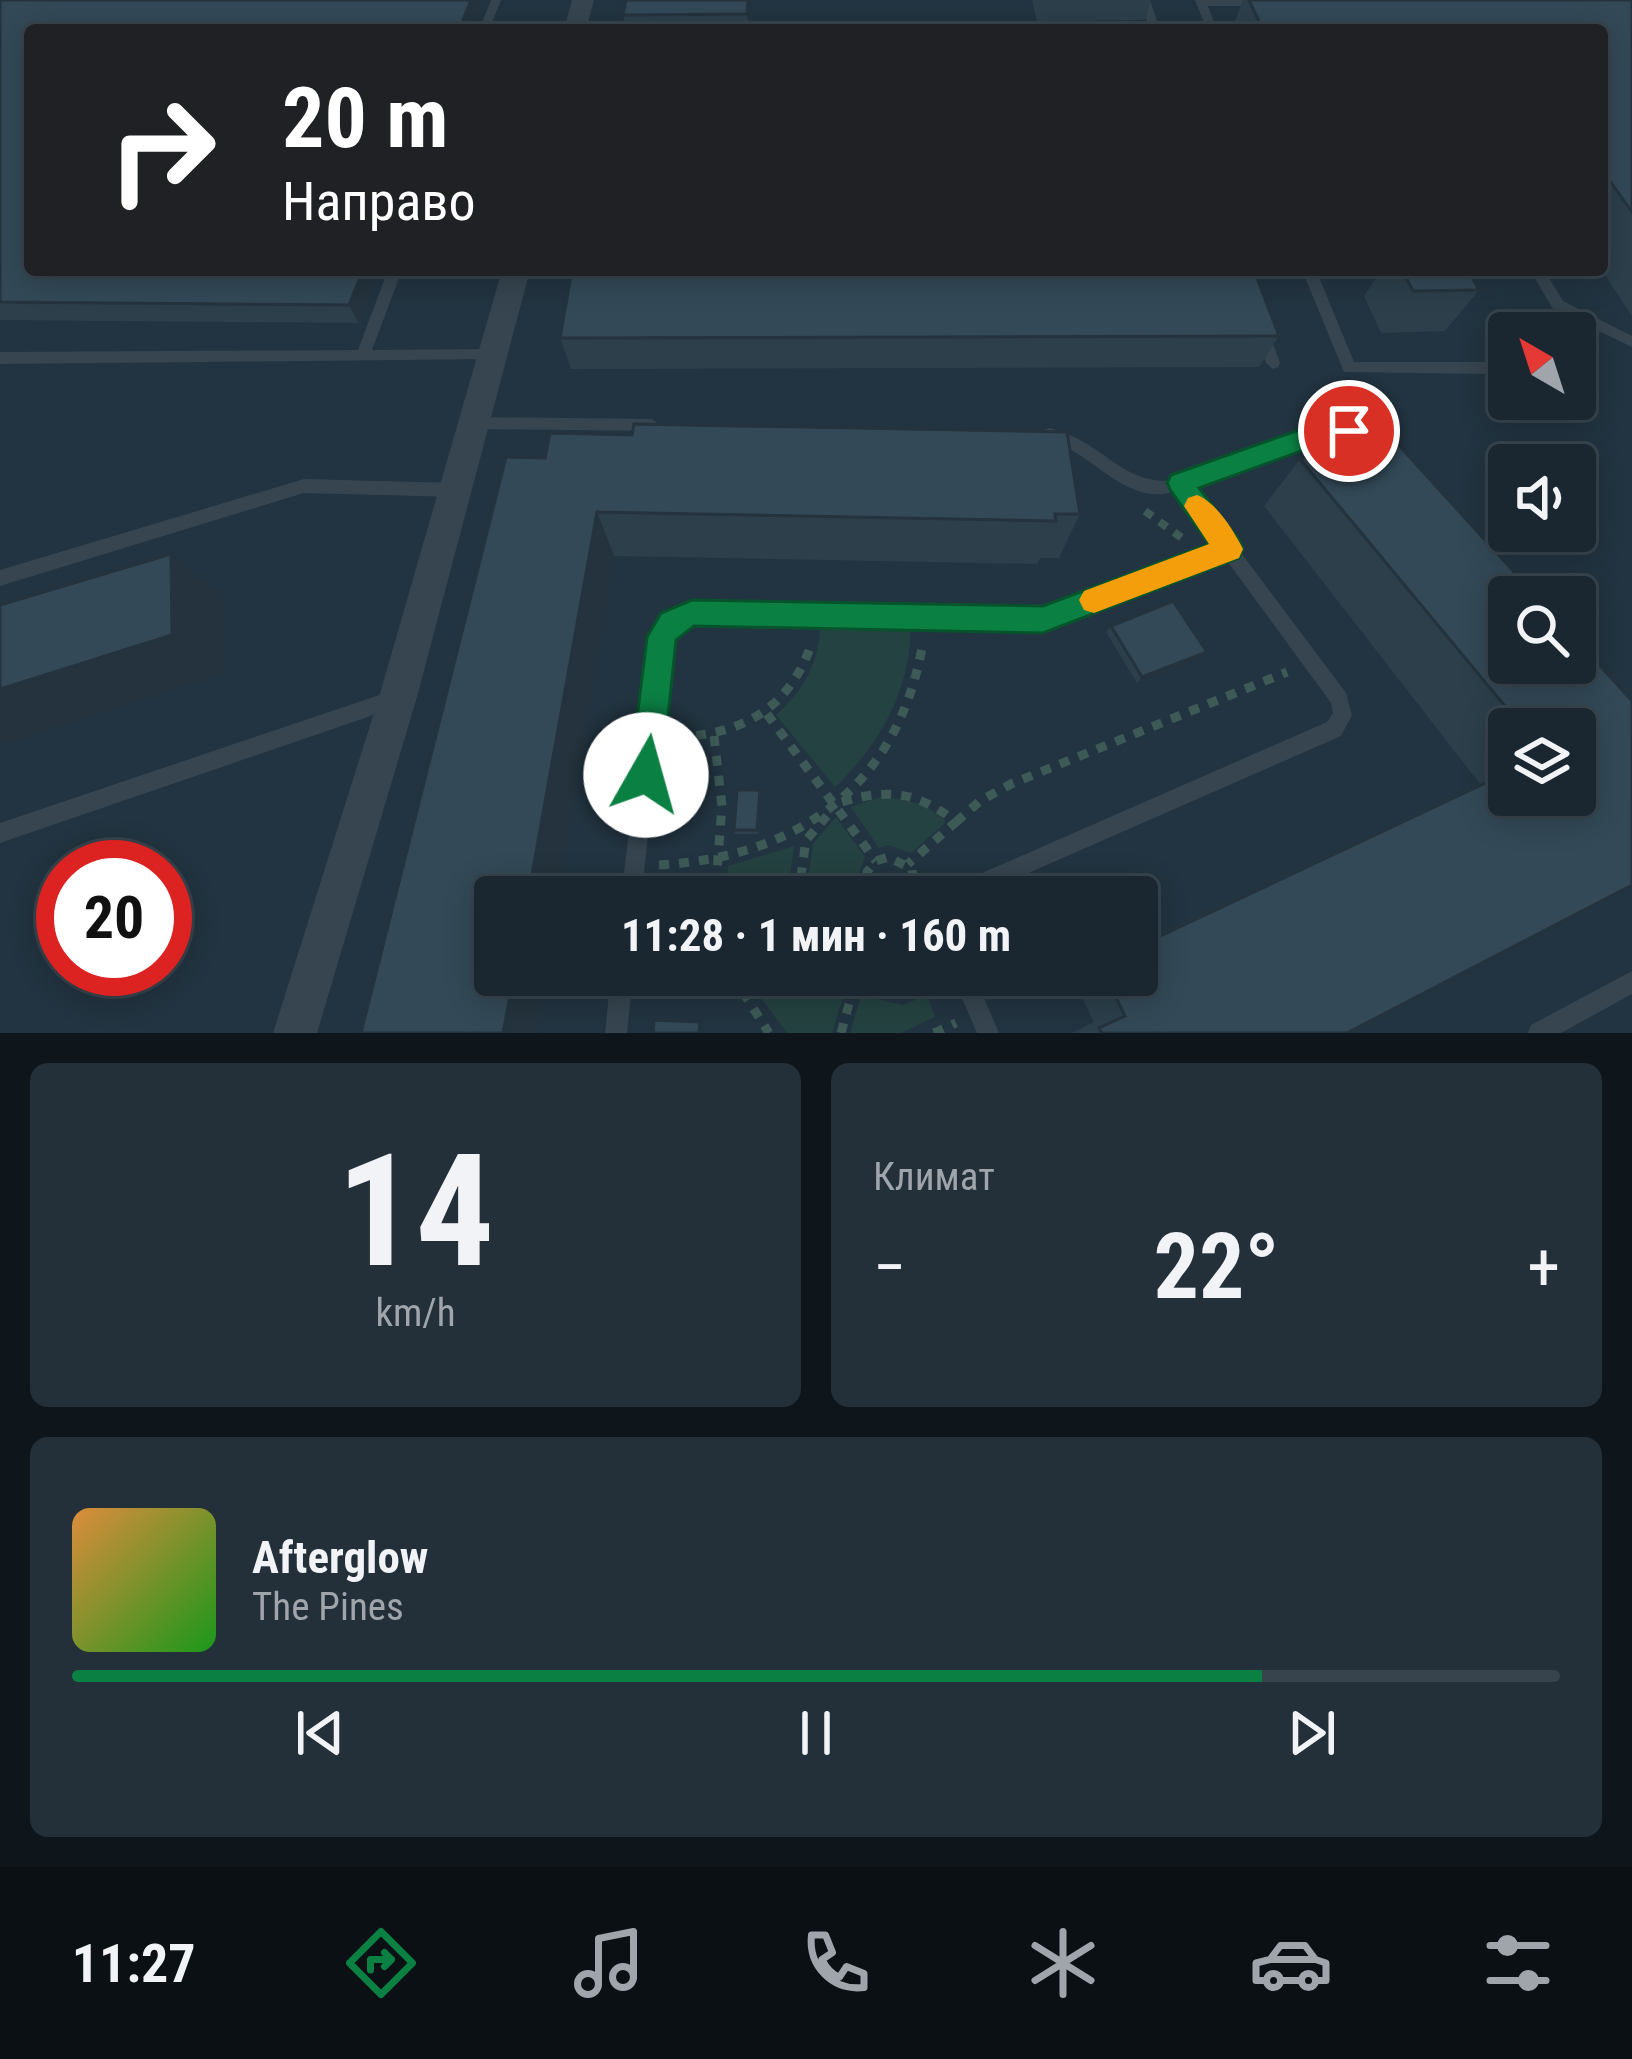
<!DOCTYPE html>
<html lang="ru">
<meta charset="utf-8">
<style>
:root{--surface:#1a2731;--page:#232f39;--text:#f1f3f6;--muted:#9fa5ab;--line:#38444d;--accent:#0b8043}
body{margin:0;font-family:"Roboto Condensed",sans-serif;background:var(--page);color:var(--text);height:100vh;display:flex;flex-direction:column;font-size:45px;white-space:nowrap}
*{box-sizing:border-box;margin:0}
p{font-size:39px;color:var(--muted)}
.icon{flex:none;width:66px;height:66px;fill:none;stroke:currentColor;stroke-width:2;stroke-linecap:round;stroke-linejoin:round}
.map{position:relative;height:1033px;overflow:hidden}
.panel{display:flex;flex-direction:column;gap:30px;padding:30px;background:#0e151b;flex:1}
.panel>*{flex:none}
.top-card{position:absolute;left:24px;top:24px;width:1584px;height:252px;border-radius:12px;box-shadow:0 6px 30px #0003,0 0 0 3px var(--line);background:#202124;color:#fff;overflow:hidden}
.needle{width:78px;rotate:321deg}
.fabs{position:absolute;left:1488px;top:312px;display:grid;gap:24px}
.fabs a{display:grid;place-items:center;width:108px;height:108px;border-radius:12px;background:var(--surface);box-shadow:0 6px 30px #0003,0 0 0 3px var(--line);font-size:60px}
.speed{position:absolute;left:36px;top:840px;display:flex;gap:24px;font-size:60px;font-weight:700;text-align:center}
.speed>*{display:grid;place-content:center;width:156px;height:156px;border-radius:50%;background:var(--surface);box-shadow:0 6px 30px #0003,0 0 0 3px var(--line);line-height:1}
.speed .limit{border:18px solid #d22;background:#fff;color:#111}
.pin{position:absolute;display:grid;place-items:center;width:102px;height:102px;color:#fff;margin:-51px;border:6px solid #fff;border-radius:50%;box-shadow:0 3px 12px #0007}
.me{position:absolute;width:132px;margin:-66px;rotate:7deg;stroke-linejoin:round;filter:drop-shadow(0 0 9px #0008)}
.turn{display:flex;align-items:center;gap:42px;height:252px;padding:0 60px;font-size:54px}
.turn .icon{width:156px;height:156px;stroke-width:2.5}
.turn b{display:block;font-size:84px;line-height:102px}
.big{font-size:90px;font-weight:700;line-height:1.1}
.panel .widget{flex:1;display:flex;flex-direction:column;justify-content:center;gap:18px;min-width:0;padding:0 42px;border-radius:18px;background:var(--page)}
.panel .dial{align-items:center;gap:0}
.dial b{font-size:156px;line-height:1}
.song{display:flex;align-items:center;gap:36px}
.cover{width:144px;height:144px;border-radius:18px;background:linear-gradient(135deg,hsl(30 70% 55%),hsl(120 70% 35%))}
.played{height:12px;border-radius:6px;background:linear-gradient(90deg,var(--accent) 80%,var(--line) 80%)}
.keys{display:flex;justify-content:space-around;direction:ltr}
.heat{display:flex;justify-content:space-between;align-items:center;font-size:66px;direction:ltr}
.panel .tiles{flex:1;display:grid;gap:30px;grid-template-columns:1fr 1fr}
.widget:last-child{grid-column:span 2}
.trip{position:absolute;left:474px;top:876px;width:684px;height:120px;border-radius:12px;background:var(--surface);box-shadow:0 6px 30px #0003,0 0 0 3px var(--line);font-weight:700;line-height:120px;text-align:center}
.dock{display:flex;height:192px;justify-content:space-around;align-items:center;background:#0a1014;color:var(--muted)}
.dock .icon{width:84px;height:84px}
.dock .current{color:var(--accent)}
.dock b{font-size:54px;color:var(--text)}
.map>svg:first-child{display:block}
.green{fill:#244241}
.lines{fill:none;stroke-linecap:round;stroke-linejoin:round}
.path-far1{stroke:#3d5a57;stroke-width:8;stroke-dasharray:9 9;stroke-linecap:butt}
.path{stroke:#3d5a57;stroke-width:9;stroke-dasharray:10 10;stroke-linecap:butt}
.service{fill:#364550;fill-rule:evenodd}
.minor{fill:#364550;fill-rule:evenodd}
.wall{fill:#2c3f4b;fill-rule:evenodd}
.shaded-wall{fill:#24333d}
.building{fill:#334957;stroke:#24333d;stroke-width:3}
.route{fill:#0b8043;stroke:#07532c;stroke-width:3}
.slow{fill:#f59e0b}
</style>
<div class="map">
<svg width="1632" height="1033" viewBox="0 0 1632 1033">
<rect width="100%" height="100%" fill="#223441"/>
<g class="green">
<path d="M820 626 911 627C910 690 880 745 835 787L776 715C802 692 820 662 820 626Z"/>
<polygon points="883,796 925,805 946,822 911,853 888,845 879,848 851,807"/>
<polygon points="836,817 865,857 855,883 806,897 813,844"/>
<polygon points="794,846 787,897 726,897 728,866"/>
<polygon points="744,975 829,975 845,991 832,1033 787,1033"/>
<polygon points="861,995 903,1005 927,995 935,1017 901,1033 850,1033"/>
</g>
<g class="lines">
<polyline class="path-far1" points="1145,511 1186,541"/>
<g class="path">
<polyline points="767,714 876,861"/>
<polyline points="714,736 722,806 715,897"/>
<path d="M676 737C743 735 791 707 812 642"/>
<path d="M842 802C888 788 918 792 956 822L908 864"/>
<polyline points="956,822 980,801 1011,784 1287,672"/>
<path d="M659 865C800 857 899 785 923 642"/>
<polyline points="798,897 806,840 827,816"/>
<polyline points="840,897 865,886"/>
<polyline points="869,897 867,872 876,861 888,857 912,869 915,897"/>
<polyline points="732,975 769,1033"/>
<polyline points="846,975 902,990 936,977"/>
<polyline points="841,1033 857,975"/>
<polyline points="934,1033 956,1023"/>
</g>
<g class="service">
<polygon points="491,0 501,0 489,30 479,30"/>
<polygon points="1140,0 1150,0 1160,30 1150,30"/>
<polygon points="1195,0 1261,0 1265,3 1260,6 1208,6 1217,30 1207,30"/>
<polygon points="388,270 402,270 372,350 494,349 501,355 499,359 0,364 0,352 358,350"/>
<polygon points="1302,270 1316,270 1354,362 1488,362 1495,368 1488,374 1344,372"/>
<polygon points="1530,270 1544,270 1563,301 1632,336 1632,347 1553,309"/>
<polygon points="1262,328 1269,333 1280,363 1278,367 1273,369 1266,363 1255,333"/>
<polygon points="475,417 652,419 660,425 652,431 475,429 467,423"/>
<path d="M1333 423C1357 427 1375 430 1391 450L1389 455H1377L1360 440 1333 435 1191 486 1346 693 1352 715 1341 736 974 897H950L957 884 1327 722 1333 713 1331 703 1225 558 1044 628 693 621 677 628 671 639 641 897H621L653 637 665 616 692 605 1044 612 1217 546 1177 491C1134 506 1103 467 1068 448 1058 443 1050 441 1042 434L1044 430 1050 428C1059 431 1069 434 1078 439 1111 456 1128 481 1167 481Z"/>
<polygon points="304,479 456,483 462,485 464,490 462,495 456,497 304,493 0,586 0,570"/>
<polygon points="397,689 404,692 406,698 404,704 397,707 0,843 0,823"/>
<polygon points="1632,971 1632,994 1561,1033 1528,1033 1531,1025"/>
<polygon points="611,975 633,975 627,1033 605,1033"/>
<polygon points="952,975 974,975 999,1033 977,1033"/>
</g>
<g class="minor">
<polygon points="572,0 594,0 586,30 564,30"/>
<polygon points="502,270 530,270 417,697 317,1033 273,1033 379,697"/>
</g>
</g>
<g class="wall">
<polygon points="0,0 481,8 472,30 30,30 30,270 380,270 359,323 0,320"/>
<polygon points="626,0 750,0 749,30 626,30 623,15"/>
<polygon points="1032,0 1151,0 1145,20 1037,21"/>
<polygon points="1243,0 1632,0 1632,316 1602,270 1602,30 1232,30"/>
<polygon points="1373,270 1468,270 1479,290 1445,331 1381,333 1364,296 1377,277"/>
<polygon points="1279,336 1259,367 571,369 560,338"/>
<polygon points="634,424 1067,432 1080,514 1059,558 1040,558 1037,564 614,556 558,897 495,897 495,975 546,975 536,1033 361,1033 506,457 545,458 550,433 632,435"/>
<path d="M1300 459 1632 701 1347 1033H1072L1094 1022 1071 976 1137 975V945L1480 784 1264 506ZM1509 729H1575L1509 795Z"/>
<polygon points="1111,626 1207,652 1201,658 1137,683 1106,632"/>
<polygon points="761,795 758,834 735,834 734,830"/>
</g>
<g class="shaded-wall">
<polygon points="471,0 478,0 481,8 472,30 459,30"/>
<polygon points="748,0 750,0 749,30 747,14"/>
<polygon points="363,270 380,270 359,323 349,305"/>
<polygon points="597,512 614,556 558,897 528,897"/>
<polygon points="171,554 222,596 226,672 0,746 0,689"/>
<polygon points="1207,652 1201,658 1137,683 1142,677"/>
<polygon points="514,975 546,975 536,1033 503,1033"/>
</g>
<g class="building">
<polygon points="0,0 471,0 459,30 30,30 30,270 363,270 349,305 0,302"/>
<polygon points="626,0 748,0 747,14 623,15"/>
<polygon points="1249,0 1632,0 1632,212 1602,170 1602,30 1263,30"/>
<polygon points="572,270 1254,270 1279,336 560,338"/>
<polygon points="1402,270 1468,270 1479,290 1413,291"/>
<polygon points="634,424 1067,432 1080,514 1055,514 1056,521 597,512 528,897 495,897 495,975 514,975 503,1033 361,1033 506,457 545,458 550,433 632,435"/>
<polygon points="1384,429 1537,597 1509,597 1509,663 1575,663 1575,638 1632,701 1632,885 1347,1033 1102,1033 1099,1028 1125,1016 1105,975 1137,975 1137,947 1509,772 1509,795 1575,795 1575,729 1524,729 1300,459"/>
<polygon points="171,554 172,635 0,689 0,605"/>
<polygon points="1173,601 1207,652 1142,677 1111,626"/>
<polygon points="737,790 760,790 757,830 734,830"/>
<polygon points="654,1020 700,1022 699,1033 653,1033"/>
</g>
<polygon class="route" points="1333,418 1358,424 1362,431 1358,438 1334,439 1199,488 1239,540 1243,549 1239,558 1043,633 694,626 676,640 662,775 657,787 646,791 634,787 630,775 647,637 661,613 692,600 1043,606 1209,544 1171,491 1167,483 1171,475"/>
<path class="slow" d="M1197 495C1216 502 1234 531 1243 549L1239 558 1094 613 1084 610 1079 600 1084 591 1209 544 1184 506 1188 498Z"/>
</svg>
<div class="fabs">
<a><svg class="needle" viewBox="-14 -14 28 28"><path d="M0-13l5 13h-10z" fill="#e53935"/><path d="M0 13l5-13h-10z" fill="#9fa5ab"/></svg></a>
<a><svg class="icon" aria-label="sound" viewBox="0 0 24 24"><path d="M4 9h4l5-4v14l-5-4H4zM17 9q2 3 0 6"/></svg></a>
<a><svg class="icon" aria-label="search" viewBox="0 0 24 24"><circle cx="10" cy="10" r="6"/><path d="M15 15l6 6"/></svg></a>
<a><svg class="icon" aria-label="layers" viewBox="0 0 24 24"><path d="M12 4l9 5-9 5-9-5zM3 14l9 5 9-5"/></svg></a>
</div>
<div class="speed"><div class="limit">20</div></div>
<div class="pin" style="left:1349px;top:431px;background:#d93025"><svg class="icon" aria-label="arrive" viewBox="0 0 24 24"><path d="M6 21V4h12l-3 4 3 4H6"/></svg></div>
<svg class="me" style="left:646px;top:775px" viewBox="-20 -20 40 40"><circle r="19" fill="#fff"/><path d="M0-13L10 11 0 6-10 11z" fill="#0b8043"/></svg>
<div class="trip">11:28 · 1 мин · 160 m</div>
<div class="top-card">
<div class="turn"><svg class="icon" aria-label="right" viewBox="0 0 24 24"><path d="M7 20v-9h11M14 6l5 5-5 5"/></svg><div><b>20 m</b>Направо</div></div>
</div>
</div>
<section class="panel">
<div class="tiles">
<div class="widget dial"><b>14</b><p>km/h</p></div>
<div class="widget"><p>Климат</p>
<div class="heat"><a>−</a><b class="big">22°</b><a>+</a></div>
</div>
<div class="widget">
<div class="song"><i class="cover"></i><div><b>Afterglow</b><p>The Pines</p></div></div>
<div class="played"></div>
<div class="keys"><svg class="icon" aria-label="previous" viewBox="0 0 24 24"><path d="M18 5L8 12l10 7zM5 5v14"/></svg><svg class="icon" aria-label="pause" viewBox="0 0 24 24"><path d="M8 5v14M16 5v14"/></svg><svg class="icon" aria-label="next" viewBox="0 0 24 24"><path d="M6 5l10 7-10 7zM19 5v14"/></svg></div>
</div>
</div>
</section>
<nav class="dock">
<b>11:27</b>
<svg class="icon current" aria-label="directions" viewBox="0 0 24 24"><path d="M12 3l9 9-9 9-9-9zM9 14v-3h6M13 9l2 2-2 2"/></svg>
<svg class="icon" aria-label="music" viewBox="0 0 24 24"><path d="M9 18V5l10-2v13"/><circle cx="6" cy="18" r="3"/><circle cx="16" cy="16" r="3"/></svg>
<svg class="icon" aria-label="phone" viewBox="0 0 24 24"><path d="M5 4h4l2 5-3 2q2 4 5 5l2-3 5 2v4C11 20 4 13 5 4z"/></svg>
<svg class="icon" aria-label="climate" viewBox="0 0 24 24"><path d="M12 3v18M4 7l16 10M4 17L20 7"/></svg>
<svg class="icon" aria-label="car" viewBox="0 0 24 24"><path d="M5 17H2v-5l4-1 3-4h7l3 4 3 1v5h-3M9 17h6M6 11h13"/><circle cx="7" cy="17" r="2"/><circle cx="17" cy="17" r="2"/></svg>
<svg class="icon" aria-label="filters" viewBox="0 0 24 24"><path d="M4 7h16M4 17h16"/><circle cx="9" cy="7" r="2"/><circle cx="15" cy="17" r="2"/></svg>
</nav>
